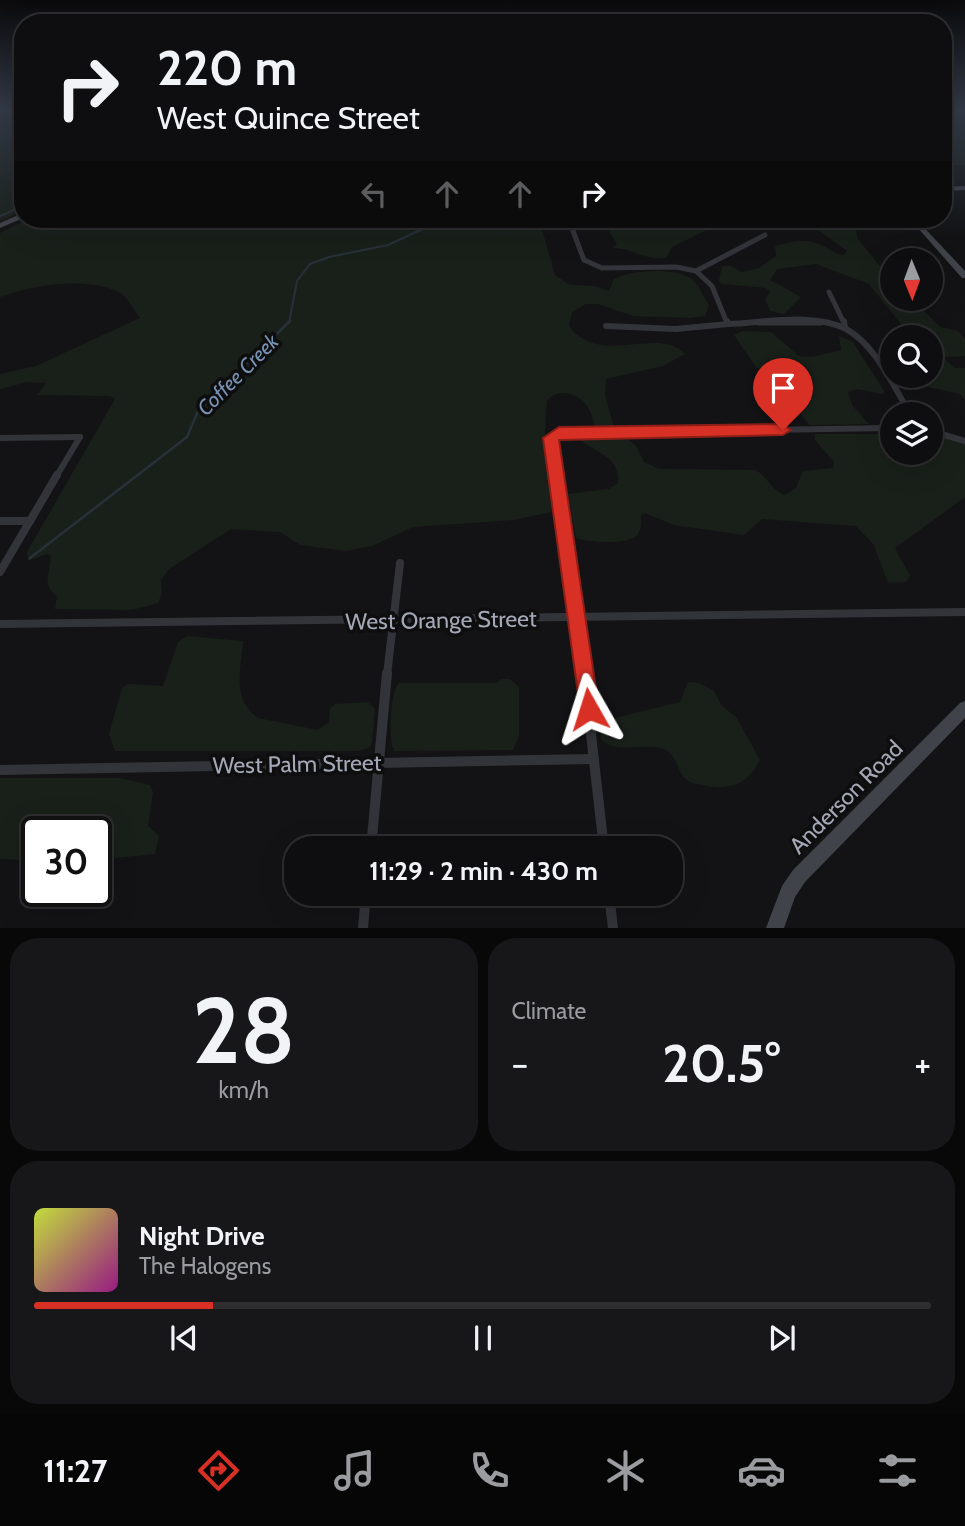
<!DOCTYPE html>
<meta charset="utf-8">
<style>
:root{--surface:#0e0e10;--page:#171719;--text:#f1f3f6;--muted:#9b9c9f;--line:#2e2e30;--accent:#d93025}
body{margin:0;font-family:Cabin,sans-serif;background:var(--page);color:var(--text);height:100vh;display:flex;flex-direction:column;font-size:26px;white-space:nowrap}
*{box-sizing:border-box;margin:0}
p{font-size:23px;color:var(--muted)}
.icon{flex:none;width:38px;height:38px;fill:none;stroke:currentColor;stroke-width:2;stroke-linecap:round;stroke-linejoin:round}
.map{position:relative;height:928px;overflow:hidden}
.side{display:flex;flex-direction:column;gap:10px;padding:10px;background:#080809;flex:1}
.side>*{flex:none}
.top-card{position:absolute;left:14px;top:14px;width:938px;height:214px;border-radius:28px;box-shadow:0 7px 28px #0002,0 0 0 2px var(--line);background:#0e0e10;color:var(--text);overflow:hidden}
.needle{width:46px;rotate:179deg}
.fabs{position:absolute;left:880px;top:248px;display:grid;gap:14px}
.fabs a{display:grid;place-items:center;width:63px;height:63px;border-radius:50%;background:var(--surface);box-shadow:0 7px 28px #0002,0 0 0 2px var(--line);font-size:35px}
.speed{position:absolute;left:21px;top:816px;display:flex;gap:14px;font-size:35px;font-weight:700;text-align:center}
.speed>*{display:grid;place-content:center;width:91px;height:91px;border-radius:50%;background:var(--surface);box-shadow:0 7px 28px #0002,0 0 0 2px var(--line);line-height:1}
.speed .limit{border:4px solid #111;border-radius:10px;background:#fff;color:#111}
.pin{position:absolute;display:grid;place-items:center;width:60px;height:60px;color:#fff;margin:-72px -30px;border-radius:50% 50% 50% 0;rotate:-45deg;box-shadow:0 0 7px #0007}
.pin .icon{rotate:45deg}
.me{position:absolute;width:77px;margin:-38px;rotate:354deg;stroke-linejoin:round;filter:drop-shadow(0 0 5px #0008)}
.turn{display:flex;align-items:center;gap:24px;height:147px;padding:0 28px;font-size:32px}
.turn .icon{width:91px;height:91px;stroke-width:2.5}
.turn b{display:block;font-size:49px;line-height:60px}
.lanes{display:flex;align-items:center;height:66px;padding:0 28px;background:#0003;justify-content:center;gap:35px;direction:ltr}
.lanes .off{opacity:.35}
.big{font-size:52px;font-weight:700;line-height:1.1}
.side .widget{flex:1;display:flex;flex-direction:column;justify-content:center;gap:10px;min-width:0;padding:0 24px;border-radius:28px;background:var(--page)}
.side .dial{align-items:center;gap:0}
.dial b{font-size:91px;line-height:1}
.song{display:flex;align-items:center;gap:21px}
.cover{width:84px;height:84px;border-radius:10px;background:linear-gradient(135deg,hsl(70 70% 55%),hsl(310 70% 35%))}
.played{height:7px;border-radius:4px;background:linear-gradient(90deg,var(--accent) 20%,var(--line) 20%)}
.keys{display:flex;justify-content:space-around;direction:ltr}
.heat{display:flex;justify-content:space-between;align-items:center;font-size:38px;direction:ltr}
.side .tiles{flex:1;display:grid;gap:10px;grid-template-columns:1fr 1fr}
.widget:last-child{grid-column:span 2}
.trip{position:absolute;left:284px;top:836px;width:399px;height:70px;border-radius:28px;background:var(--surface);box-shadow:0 7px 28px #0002,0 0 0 2px var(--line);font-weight:700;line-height:70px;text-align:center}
.menu{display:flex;height:112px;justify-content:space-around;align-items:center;background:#060606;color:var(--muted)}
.menu .icon{width:49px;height:49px}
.menu .current{color:var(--accent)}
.menu b{font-size:32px;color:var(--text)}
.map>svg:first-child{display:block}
.green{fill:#19201a}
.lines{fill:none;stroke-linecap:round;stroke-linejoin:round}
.stream-far1{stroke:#283039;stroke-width:2}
.stream{stroke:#283039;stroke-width:2.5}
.street-far3{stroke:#33343a;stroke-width:5}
.street-far2{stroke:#33343a;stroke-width:6}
.street-far1{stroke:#33343a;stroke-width:8}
.street{stroke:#33343a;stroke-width:10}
.secondary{fill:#41434a;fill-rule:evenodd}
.route{fill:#d93025;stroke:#8d1f18;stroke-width:2}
.labels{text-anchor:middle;stroke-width:7;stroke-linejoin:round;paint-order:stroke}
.water-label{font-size:21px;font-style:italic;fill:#7892b3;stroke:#0e0e0f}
.near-street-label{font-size:23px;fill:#a3a7b6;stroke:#0e0e0f}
</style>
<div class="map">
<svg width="965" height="928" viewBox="0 0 965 928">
<rect width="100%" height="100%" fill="#131315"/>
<g class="green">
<polygon points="0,109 23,109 23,210 0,221"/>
<rect x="943" y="109" width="22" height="56"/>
<path d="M29 219H539L555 275 570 285 594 286 609 291 614 279C630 270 674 267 690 278 698 282 704 298 709 305L705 316 689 318 633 316 598 304H586L572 312 569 326C600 368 658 325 685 354L663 366 606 379 605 395 614 428 612 430 596 428C593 421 592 413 587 406 578 393 557 387 547 401L544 446 552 512 513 520 413 527 372 546 346 551 300 545 280 532 231 529 169 569 161 580 162 593 158 603 132 610 55 609 57 596C41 585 50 573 51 556L47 554 28 561 27 552 115 399 110 396 37 395 46 383 27 382 0 389V374L36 366 140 318C134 310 127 297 119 292 87 276 32 285 0 297V233Z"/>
<path d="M608 219H619L627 225 654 219H718L719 224 672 247 666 258C645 261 633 248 612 248L617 244 609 231 614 224Z"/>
<path d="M771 219 854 220 858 239 892 281V299H912L940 327 958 331 965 339V356L944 357 954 368H965V400L960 394 906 382 907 378 939 373 931 362V338H912L869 284 816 264 777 269 770 280 801 297 784 314 770 311 765 299 770 292 766 288 722 284 719 281 722 266H730L742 272 759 268 776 256 775 246C789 242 803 238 816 243 827 246 831 253 843 255L847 251 814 227Z"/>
<polygon points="743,331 771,332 799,356 812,357 841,350 839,336 853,342 884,391 883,394 857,389 848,392 852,405 869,424 810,425 800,414 791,389 756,367 734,335"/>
<path d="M815 434H892V453H931V434L965 443V497L895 548 910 576 906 582 888 583 874 545 856 526 762 519 744 535 674 525 645 513 641 515C641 523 642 532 635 537 622 545 589 542 576 538L568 494 609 489 618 483C620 455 594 453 578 438L629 440 636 446 644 462 659 469 755 470C768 476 771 491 785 495L796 488 803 471 833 468 834 462 815 440Z"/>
<path d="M187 636 243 641C241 669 231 699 258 718L318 730 329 722 330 709 335 704 368 702 375 709 372 742 369 748 358 751H115L109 734 122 688 128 684 163 686 178 642Z"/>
<path d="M502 679H510L519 687V736L513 750 394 751C388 740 390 691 399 683H496Z"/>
<path d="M688 682 699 683 714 691 722 706 736 717 760 760C748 784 731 790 707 786 700 784 691 784 686 779 677 772 676 753 664 749 645 742 616 755 601 739V725L611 719 680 702Z"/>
<polygon points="0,778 119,778 150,785 153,792 148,826 159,836 155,854 96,860 96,831 37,831 37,861 0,859"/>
</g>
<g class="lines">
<g class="stream-far1">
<polyline points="0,216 23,206"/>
<polyline points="289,323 297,281 310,264 329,257 388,245 444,219"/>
</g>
<polyline class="stream" points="30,558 187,437 198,411 290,321"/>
<g class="street-far3">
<polyline points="24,219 43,219"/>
<polyline points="576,219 573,231 584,260 602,268 676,267 696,271 712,286 727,323"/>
<polyline points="696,271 765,235"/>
<polyline points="829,292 844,323"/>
<polyline points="758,323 821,323"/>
</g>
<g class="street-far2">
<path d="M727 321 728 324C764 323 813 312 846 329 876 345 894 388 911 415"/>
<polyline points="844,321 845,328"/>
<polyline points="606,326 676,329 728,324"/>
<polyline points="931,431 965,441"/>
<polyline points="0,438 80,437"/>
<polyline points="56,477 80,437"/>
<polyline points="556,477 551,438 559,433 892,428"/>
</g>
<g class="street-far1">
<polyline points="556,475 585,675"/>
<polyline points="0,521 30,521"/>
<polyline points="0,572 57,475"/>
<polyline points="0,624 965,612"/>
<polyline points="387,675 400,563"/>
</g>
<g class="street">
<polyline points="584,673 604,849"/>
<polyline points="0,770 594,759"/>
<polyline points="371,849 387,673"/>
<polyline points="609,894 613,928"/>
<polyline points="363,928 366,894"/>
</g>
<g class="secondary">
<polygon points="965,186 965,190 943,191 943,187"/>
<polygon points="23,213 23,218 0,228 0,223"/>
<polygon points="910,219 916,219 965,271 965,278 962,278"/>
<polygon points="965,701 965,718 805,882 795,897 784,928 766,928 782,886 793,870 960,703"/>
</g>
</g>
<linearGradient id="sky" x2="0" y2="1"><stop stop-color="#0a0a0c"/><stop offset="0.46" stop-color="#333946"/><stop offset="1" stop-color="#333946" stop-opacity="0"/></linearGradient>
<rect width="965" height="238" fill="url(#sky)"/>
<polygon class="route" points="783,424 791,430 783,435 559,440 599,709 596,716 589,719 581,716 543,438 559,427"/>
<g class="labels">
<g class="water-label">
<text transform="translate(238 375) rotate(-45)" y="7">Coffee Creek</text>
</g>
<g class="near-street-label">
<text transform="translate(441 620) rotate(-1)" y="8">West Orange Street</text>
<text transform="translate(297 764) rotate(-1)" y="8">West Palm Street</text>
<text transform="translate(846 797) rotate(-45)" y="8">Anderson Road</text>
</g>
</g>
</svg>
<div class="fabs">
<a><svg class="needle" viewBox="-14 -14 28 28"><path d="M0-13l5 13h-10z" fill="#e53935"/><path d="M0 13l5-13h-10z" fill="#9b9c9f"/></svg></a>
<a><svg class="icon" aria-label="search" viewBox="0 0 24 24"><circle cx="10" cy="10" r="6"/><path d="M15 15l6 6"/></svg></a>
<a><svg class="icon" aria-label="layers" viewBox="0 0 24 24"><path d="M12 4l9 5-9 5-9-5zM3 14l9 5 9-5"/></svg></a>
</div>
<div class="speed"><div class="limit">30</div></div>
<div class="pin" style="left:783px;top:430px;background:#d93025"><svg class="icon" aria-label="arrive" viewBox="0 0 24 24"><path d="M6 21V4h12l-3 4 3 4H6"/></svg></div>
<svg class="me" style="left:589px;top:709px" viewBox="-20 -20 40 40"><path d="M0-17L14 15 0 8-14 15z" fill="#d93025" stroke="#fff" stroke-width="4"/></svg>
<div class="trip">11:29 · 2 min · 430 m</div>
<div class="top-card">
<div class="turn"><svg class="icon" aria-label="right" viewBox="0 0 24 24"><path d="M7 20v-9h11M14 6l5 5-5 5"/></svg><div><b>220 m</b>West Quince Street</div></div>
<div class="lanes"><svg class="icon off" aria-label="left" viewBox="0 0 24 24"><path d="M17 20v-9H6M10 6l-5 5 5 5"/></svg><svg class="icon off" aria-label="ahead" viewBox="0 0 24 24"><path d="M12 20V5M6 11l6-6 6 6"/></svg><svg class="icon off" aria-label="ahead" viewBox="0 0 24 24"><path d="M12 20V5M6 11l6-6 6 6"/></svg><svg class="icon" aria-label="right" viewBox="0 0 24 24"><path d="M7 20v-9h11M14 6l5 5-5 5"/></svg></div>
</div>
</div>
<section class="side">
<div class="tiles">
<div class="widget dial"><b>28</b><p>km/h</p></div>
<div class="widget"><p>Climate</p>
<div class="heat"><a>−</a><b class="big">20.5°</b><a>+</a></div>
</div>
<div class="widget">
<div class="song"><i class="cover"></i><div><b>Night Drive</b><p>The Halogens</p></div></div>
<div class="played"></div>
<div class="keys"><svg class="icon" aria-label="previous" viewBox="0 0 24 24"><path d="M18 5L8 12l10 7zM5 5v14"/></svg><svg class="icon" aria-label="pause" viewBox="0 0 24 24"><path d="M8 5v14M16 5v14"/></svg><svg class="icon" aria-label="next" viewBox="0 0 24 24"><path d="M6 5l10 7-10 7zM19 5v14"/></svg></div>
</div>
</div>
</section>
<nav class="menu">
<b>11:27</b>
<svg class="icon current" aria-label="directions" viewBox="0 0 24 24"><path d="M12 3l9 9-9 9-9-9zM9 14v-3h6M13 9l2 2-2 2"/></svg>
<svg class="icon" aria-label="music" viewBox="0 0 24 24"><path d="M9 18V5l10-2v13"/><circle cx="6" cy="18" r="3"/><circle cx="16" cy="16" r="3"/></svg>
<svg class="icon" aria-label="phone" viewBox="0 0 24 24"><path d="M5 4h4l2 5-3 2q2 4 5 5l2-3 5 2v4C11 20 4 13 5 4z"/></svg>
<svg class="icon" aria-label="climate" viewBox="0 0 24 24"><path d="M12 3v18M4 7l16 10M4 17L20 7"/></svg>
<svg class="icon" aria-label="car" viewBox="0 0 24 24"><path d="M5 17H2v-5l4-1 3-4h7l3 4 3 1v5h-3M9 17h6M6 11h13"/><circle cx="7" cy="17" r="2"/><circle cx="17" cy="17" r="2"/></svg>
<svg class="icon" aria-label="filters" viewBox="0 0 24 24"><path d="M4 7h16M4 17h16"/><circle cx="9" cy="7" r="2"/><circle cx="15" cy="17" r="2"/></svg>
</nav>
